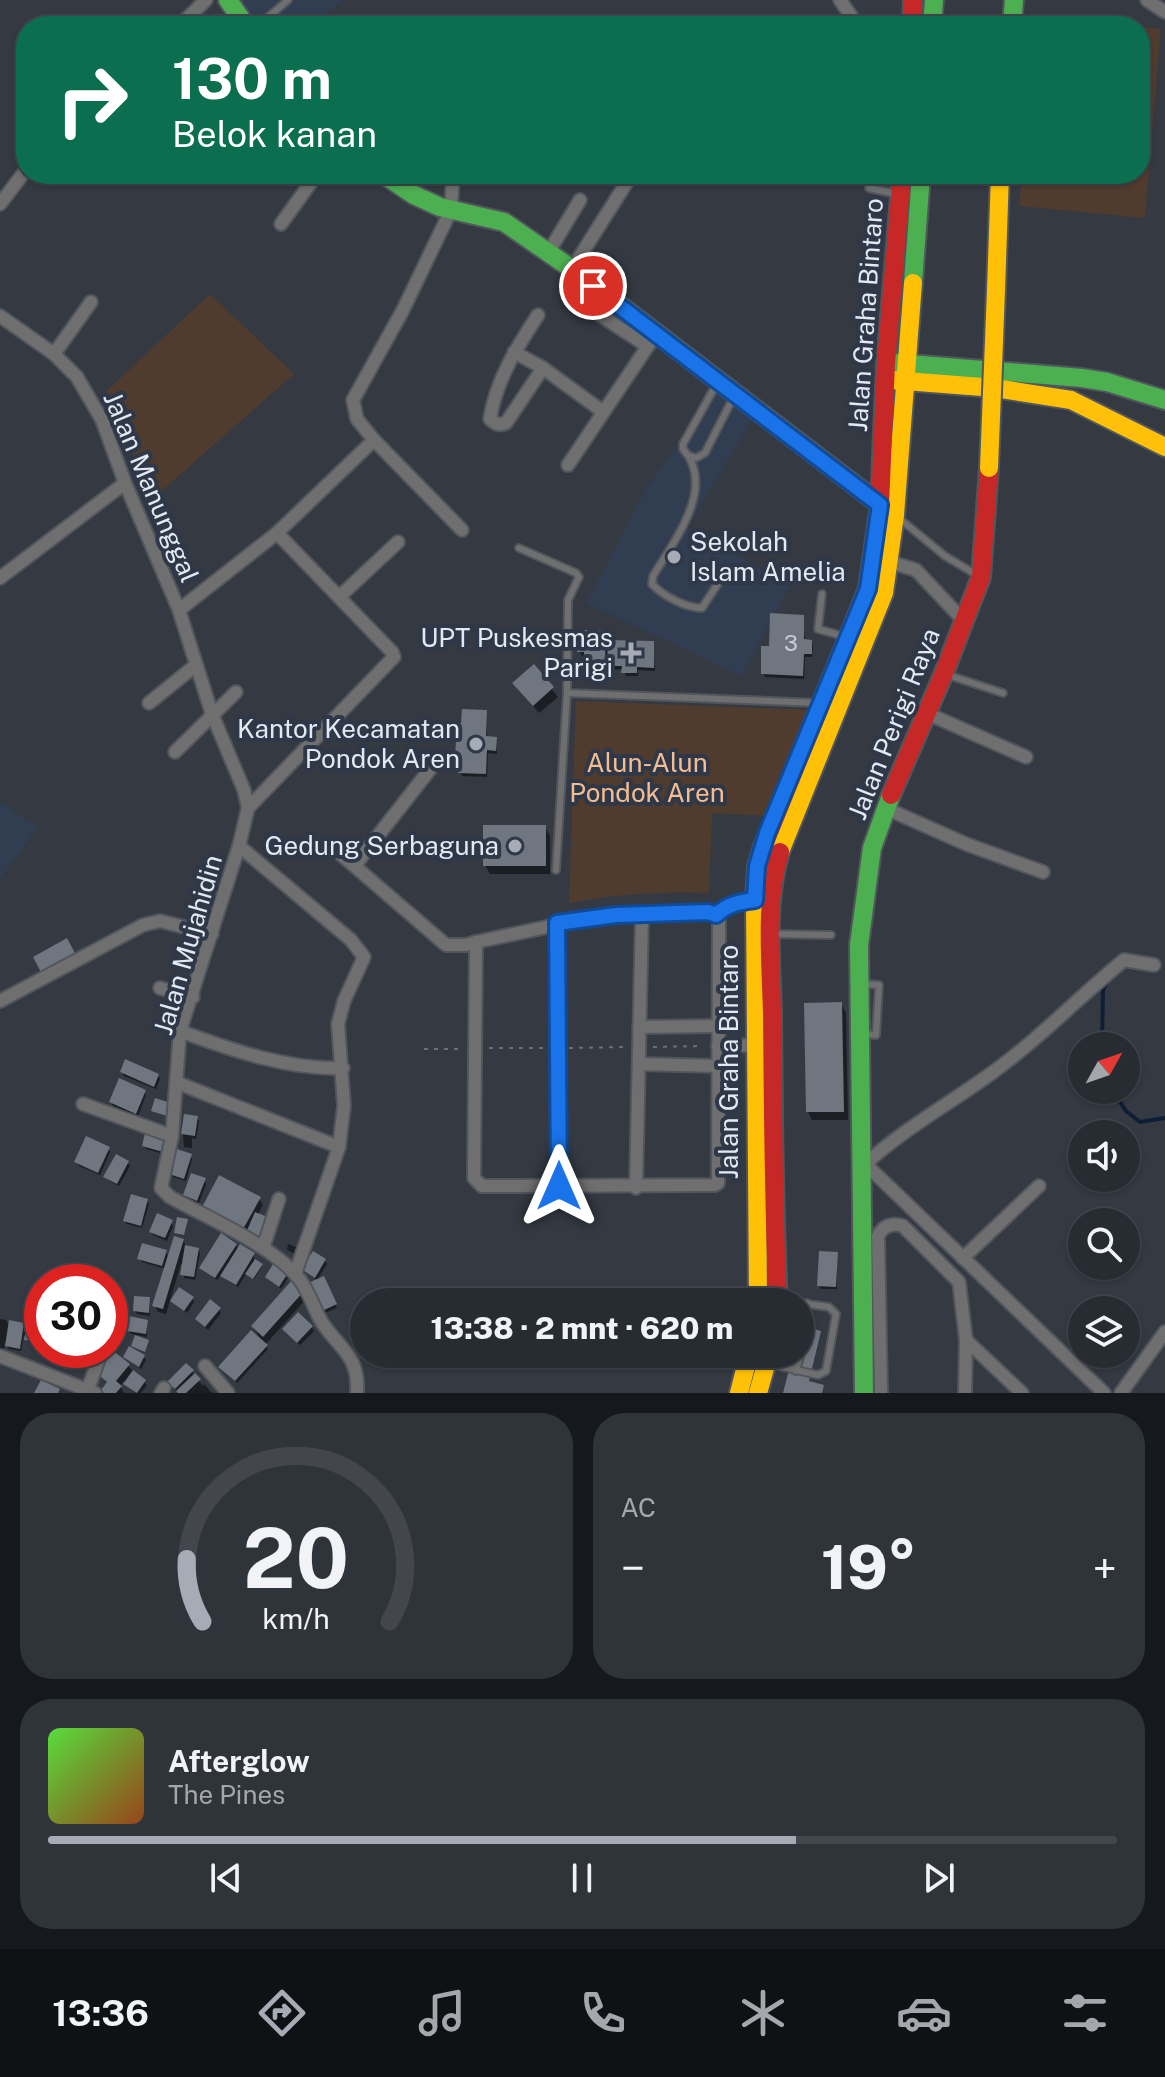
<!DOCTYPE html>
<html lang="id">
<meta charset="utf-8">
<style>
:root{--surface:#272b32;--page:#2f333a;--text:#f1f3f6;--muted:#a4a7ac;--line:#43474d;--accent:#a6abb5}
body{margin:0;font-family:"Public Sans",sans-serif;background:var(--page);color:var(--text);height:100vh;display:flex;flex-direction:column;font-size:30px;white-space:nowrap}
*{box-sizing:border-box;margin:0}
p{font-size:26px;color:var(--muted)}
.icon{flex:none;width:44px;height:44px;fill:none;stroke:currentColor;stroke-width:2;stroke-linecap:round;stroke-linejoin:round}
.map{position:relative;height:1393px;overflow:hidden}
.sheet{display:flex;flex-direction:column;gap:20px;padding:20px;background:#15181c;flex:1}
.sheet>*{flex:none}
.guide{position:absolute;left:16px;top:16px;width:1134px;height:168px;border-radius:32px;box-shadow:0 2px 6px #0004,0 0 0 2px var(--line);background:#0b6e4f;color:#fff;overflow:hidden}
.needle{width:52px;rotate:50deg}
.controls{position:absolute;left:1068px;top:1032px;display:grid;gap:16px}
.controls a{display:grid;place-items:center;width:72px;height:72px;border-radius:50%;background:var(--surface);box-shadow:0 2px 6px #0004,0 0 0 2px var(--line);font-size:40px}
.speed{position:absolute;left:24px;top:1264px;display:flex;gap:16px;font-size:40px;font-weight:700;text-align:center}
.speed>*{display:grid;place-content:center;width:104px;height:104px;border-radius:50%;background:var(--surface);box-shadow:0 2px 6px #0004,0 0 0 2px var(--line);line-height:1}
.speed .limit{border:12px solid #d22;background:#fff;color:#111}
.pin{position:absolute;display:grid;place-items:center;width:68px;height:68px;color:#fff;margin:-34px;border:4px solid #fff;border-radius:50%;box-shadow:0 2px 8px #0007}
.me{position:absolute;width:88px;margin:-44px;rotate:0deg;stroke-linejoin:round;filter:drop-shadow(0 0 6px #0008)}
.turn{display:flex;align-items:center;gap:28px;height:168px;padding:0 24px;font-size:36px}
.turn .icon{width:104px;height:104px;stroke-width:2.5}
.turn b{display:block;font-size:56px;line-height:68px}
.big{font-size:60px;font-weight:800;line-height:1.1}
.sheet .card{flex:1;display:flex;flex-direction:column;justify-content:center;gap:12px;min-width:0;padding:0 28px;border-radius:32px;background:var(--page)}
.sheet .dial{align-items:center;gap:0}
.dial svg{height:208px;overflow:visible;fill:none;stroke:var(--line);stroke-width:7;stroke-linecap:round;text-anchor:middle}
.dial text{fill:var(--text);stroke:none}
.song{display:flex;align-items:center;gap:24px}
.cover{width:96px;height:96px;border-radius:12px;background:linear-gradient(135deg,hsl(110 70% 55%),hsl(20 70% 35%))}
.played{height:8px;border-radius:4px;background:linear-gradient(90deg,var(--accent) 70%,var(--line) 70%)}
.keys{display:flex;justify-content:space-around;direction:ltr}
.heat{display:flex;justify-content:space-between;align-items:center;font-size:44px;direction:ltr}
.sheet .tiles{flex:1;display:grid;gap:20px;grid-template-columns:1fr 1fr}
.card:last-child{grid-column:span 2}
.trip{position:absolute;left:350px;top:1288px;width:464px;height:80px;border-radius:40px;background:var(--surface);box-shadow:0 2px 6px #0004,0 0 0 2px var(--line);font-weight:800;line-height:80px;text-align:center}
.tabs{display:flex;height:128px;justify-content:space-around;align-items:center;background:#101114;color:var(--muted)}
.tabs .icon{width:56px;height:56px}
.tabs .current{color:var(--accent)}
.tabs b{font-size:36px;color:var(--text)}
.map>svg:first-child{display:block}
.built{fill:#313d50}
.green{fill:#503c2f}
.shadow{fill:#0007}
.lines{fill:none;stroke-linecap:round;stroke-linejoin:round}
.stream{stroke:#0e1e36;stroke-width:4}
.building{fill:#6f7680}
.lane-casing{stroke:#51565d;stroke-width:10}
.street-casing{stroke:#51565d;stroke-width:16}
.fast-casing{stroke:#51565d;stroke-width:22}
.slow-casing{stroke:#51565d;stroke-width:22}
.jam-casing{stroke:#51565d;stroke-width:22}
.path{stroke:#6e6f72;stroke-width:2;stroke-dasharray:4 6;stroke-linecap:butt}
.lane{stroke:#706f70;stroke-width:6}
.street{stroke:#706f70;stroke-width:12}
.fast{stroke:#4caf50;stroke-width:18}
.slow{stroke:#ffc107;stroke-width:18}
.jam{stroke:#c62828;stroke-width:18}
.slow-bridge-casing{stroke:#51565d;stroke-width:22;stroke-linecap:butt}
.slow-bridge{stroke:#ffc107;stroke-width:18}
.route-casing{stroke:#114b97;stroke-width:20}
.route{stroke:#1a73e8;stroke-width:14}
.poi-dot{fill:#a6abb5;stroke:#2e3848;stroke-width:3}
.labels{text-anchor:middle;stroke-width:8;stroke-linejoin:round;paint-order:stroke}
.number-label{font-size:22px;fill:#c6ccd6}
.street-label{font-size:26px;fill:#e3e9f3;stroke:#2e3848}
.poi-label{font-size:26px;fill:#e3e9f3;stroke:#2e3848;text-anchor:end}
.park-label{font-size:26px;fill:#f3bc91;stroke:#2e3848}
</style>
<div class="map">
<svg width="1165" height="1393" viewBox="0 0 1165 1393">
<rect width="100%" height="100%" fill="#343942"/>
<g class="built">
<polygon points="232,0 342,0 313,26 256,26"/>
<polygon points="718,390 755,415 687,528 790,586 741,676 586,603 647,487"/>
<polygon points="0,802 38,827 0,879"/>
</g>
<g class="green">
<polygon points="1140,27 1161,29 1145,218 1019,206 1022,174 1140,174"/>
<polygon points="210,294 294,374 157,495 99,398"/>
<path d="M576 701 812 710 768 816 712 813 709 893C661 891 616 894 569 903Z"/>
</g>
<g class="shadow">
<polygon points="803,617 805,641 811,642 813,645 812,657 805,657 804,679 765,677 763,673 771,648"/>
<polygon points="605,633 610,642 653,643 655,671 638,670 638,676 626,676 624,669 591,671 579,651"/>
<polygon points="534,667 558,697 539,713 515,684"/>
<polygon points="486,712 487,738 496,739 497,754 488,753 487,777 462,776 457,757"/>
<polygon points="545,827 550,836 550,874 490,874 485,865"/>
<polygon points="841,1004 846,1013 848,1120 812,1120 808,1112"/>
<polygon points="122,1072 158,1075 160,1079 156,1089 124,1076"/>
<polygon points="144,1092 146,1095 138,1116 113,1106 111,1102"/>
<polygon points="197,1118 199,1121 196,1139 192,1138 192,1148 184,1147 183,1134"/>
<polygon points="165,1141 164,1154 146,1149 144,1146"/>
<polygon points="108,1149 110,1152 100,1175 79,1166 77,1162"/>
<polygon points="190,1155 192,1159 186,1181 173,1177 171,1174"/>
<polygon points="128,1163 130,1166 119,1186 108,1180 106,1177"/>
<polygon points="204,1180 206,1184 199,1203 187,1199 185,1195"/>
<polygon points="259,1199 263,1205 246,1236 207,1215"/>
<polygon points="147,1200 149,1204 142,1228 127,1224 125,1221"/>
<polygon points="171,1222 173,1226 167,1241 153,1235 151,1232"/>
<polygon points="183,1241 187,1247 198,1249 200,1253 195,1280 184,1278 184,1265 181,1264 166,1314 158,1312 155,1306 166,1269 142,1262 140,1258 166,1252 169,1258"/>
<polygon points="288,1244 301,1249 299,1256 287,1250"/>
<polygon points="236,1245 239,1250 254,1255 254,1261 262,1267 254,1279 246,1274 238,1287 225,1279 222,1274 217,1280 202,1268"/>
<polygon points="837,1254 837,1289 821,1289 819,1285"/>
<polygon points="325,1261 327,1264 317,1280 304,1269"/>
<polygon points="286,1275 288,1278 281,1289 267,1278"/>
<polygon points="323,1278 337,1308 325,1313 311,1284"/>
<polygon points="293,1282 307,1298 265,1345 268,1349 237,1383 223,1371 261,1340 253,1326"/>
<polygon points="192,1298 194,1302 187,1313 172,1301"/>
<polygon points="149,1299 150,1316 137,1314 135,1311"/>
<polygon points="219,1309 221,1313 208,1330 197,1319"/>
<polygon points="0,1319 6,1320 10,1327 23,1325 28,1333 42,1324 42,1346 29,1343 24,1335 21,1351 9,1349 5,1342 4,1350 0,1349"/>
<polygon points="147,1321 147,1337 131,1334 129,1330"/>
<polygon points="312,1327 314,1331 300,1345 287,1333"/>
<polygon points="125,1357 144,1357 146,1360 141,1369"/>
<polygon points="128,1366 147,1385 141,1393 136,1393 124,1381 120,1386 124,1393 104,1393 108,1384 97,1372"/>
<polygon points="192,1372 203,1386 204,1384 212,1393 179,1393 172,1386"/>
</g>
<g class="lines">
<g class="stream">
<polyline points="1102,1046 1103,990 1109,978"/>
<polyline points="1112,1090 1126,1111 1140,1122 1165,1118"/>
</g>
</g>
<g class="building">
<polygon points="770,613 804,615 804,639 812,640 812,654 804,654 803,676 761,674 761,646 769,646"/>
<polygon points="585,630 606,631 605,664 584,663 584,652 577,652 577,639 584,639"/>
<polygon points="608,640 654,641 654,668 637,667 637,673 621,673 622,666 607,666"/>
<polygon points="534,664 554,687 533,706 512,683"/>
<polygon points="462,709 487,710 486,736 497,737 496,751 487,750 486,774 458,773 459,758 455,757 457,723 461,723"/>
<rect x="483" y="825" width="63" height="41"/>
<polygon points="67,938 77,957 43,976 33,957"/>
<polygon points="842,1002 844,1112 806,1112 804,1003"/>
<polygon points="125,1059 159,1074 154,1087 120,1072"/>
<polygon points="119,1078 146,1090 136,1114 109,1102"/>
<polygon points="155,1098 171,1103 167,1116 151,1111"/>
<polygon points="184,1114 198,1116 195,1136 181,1134"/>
<polygon points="145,1133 166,1139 163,1152 142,1146"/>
<polygon points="86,1136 110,1147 98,1173 74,1162"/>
<polygon points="177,1149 192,1154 184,1179 169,1174"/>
<polygon points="116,1154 129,1161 117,1184 103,1177"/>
<polygon points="191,1173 206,1178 197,1201 183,1195"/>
<polygon points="219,1175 261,1197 242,1231 201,1209"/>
<polygon points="131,1194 148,1199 141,1226 123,1221"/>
<polygon points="255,1212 270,1218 260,1241 245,1235"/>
<polygon points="157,1213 173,1220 165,1238 149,1232"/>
<polygon points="177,1217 188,1219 184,1235 174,1233"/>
<polygon points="221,1233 237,1244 215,1278 199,1268"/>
<polygon points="174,1236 184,1239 163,1309 152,1306"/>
<polygon points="142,1243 167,1250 162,1266 137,1259"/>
<polygon points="240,1244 255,1253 236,1285 220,1276"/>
<polygon points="185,1245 199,1248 194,1277 180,1275"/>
<polygon points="313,1251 326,1259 315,1278 301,1269"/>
<polygon points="819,1251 838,1252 836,1287 817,1286"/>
<polygon points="255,1259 263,1264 253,1279 245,1274"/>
<polygon points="273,1264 288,1273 279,1287 265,1277"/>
<polygon points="50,1272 81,1276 80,1282 49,1282"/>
<polygon points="324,1276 337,1304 322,1311 308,1283"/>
<polygon points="293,1279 305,1290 263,1337 251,1326"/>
<polygon points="179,1287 194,1297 184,1311 170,1301"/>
<polygon points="134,1296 150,1297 149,1313 133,1311"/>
<polygon points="210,1299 221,1308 205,1327 195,1319"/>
<polygon points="298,1312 313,1326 297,1343 282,1329"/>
<polygon points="129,1316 148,1320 146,1334 127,1331"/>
<polygon points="28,1319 42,1322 42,1343 24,1340"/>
<polygon points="9,1320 24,1323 20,1349 5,1346"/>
<polygon points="800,1325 821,1331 809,1381 824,1385 822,1393 783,1393 793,1354 800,1354"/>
<polygon points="251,1330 268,1345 235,1381 218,1367"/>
<polygon points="135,1335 149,1340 145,1352 131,1346"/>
<polygon points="129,1346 145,1355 139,1367 123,1357"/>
<polygon points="112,1350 130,1364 116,1381 122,1386 116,1393 104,1393 101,1390 107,1382 95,1372"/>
<polygon points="186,1363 194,1370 175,1389 167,1382"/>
<polygon points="133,1370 146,1380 137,1393 123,1384"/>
<polygon points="195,1373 201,1379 186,1393 178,1393 176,1391"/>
<polygon points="41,1380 60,1389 58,1393 34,1393"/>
</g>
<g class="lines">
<g class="lane-casing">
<g id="lane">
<polyline points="258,26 288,0"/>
<polyline points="869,188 897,194"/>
<path d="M716 385 683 444V449C717 487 674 541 653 576L652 584C663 596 686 608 702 608L719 582"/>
<polyline points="690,456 696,458 705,453 733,398"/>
<polyline points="900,519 945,556 977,575"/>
<polyline points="519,548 576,573 579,577 568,600 567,693 556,870"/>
<polyline points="822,594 818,629 846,637"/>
<polyline points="948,675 1003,693"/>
<polyline points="567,693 819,703"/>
<polyline points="775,934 831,935"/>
<polyline points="862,1034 876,1035 879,985 864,984"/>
<polyline points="770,1364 818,1375 826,1371 836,1314 829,1307 800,1303"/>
<polyline points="796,1371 806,1334 807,1303"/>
</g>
</g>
<g class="street-casing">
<g id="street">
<polyline points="840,0 858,26"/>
<polyline points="1147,0 1165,12"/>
<polyline points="179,26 206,0"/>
<polyline points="453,174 451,210 403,310 353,400 357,419 374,440 462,530"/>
<polyline points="0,204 26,170"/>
<polyline points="281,224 317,174"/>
<polyline points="548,253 580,200"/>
<polyline points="572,269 632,174"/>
<polyline points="576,299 647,346"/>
<path d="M538 315C517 347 496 380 490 419 495 424 500 426 506 423L543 368"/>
<path d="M0 316 54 354 77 377 102 420 125 483 179 610 212 714 244 790 248 808 239 846 180 1031 172 1136 161 1188 170 1197C206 1217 276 1247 300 1280 310 1293 314 1310 323 1324 342 1351 359 1356 357 1393"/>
<polyline points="514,352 543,368 602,411"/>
<polyline points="54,354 91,302"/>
<polyline points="568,465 656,334"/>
<polyline points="883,560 916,570 964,621"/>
<polyline points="0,578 125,483"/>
<polyline points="339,597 398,542"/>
<polyline points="179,610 277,533 374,440"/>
<polyline points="149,703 196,665"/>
<polyline points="926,713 1026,757"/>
<polyline points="175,752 236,692"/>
<polyline points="248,808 394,657 392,652 277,533"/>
<polyline points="885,808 966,844 1043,872"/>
<polyline points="330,845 446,945 466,945 476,942"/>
<polyline points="239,846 351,940 364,957 344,1001 338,1024 344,1106 339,1147 295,1274"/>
<polyline points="355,865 431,768"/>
<polygon points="708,912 716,915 719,922 718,1183 715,1185 482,1186 474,1178 476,942 589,918"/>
<path d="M716 915C728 904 739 902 755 900"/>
<polyline points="557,923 559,1186"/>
<polyline points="160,988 193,997"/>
<polyline points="0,1001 143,925 160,921 212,934"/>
<polyline points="639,1027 719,1026"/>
<path d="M180 1031C231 1050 289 1070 343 1068"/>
<polyline points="718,1046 755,1045"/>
<polyline points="639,1064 718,1066"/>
<polyline points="178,1083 339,1147"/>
<polyline points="83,1104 172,1136"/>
<polyline points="861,1164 865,1164 881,1179 1104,1393"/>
<path d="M865 1164C904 1129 947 1105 989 1075 1038 1040 1078 998 1124 960L1154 965"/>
<polyline points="636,1188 642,914"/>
<polyline points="263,1248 279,1199"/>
<polyline points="963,1258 1039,1186"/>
<polyline points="966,1340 1022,1393"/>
<polyline points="0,1356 95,1393"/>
<polyline points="205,1366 228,1393"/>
<polyline points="88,1389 102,1350"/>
<polyline points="161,1393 164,1388"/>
<path d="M881 1393 878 1236C883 1226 892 1222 903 1226L959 1282 966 1340 965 1393"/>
<polyline points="1121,1393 1165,1332"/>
</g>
</g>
<g class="fast-casing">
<g id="fast">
<polyline points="228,0 246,26"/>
<polyline points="932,26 934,0"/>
<polyline points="1012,26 1014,0"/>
<polyline points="383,174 414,195 440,207 504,222 572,269 763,415"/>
<polyline points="913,283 921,174"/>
<polyline points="897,363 1082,378 1107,382 1165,400"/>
<polyline points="864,1393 859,945 872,848 891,795"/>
</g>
</g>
<g class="slow-casing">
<g id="slow">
<polyline points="996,290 1000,174"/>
<polyline points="892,380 995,388 1071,400 1165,447"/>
<polyline points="763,415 886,509"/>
<polyline points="780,852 884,593 895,515 913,283"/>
<polyline points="758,1302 755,900 757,866 763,847"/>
<polyline points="739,1393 749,1354"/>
<polyline points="758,1393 769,1354"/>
</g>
</g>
<g class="jam-casing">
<g id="jam">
<polyline points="912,26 913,0"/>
<polyline points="891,795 944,673 981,577 989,468"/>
<polyline points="763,847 868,589 880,505 886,363 902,174"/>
<path d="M778 1302C773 1206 773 1111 772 1015 771 962 764 903 780 852"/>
</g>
</g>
<g class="path">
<polyline points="653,1047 703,1046"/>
<polyline points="489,1048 543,1048"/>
<polyline points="569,1048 627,1047"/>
<polyline points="424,1049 463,1049"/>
</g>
<use href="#lane" class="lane"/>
<use href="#street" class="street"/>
<use href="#fast" class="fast"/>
<use href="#slow" class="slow"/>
<use href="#jam" class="jam"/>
<g class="slow-bridge-casing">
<polyline id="slow-bridge" points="989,468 996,290"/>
</g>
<use href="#slow-bridge" class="slow-bridge"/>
</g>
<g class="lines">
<g class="route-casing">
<path id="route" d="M559 1186 557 923 616 915 708 912 716 915C728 904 739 902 755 900L757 866 767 833 868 589 880 505 593 286"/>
</g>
<use href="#route" class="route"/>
</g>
<g class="poi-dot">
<circle cx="674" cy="557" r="8"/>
<path d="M627 641h8v8h8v8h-8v8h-8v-8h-8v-8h8z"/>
<circle cx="476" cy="744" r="8"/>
<circle cx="515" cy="846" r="8"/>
</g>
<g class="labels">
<g class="number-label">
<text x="791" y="651">3</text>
</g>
<g class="street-label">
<text transform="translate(866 315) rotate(-86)" y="9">Jalan Graha Bintaro</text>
<text transform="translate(151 487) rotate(67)" y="9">Jalan Manunggal</text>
<text transform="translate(894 724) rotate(-68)" y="9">Jalan Perigi Raya</text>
<text transform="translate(188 945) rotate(-74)" y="9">Jalan Mujahidin</text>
<text transform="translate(729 1062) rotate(-90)" y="9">Jalan Graha Bintaro</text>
</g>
<g class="poi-label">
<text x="690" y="551" text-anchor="start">Sekolah<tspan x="690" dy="30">Islam Amelia</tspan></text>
<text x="613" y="647">UPT Puskesmas<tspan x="613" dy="30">Parigi</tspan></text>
<text x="460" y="738">Kantor Kecamatan<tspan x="460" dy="30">Pondok Aren</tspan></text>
<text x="499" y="855">Gedung Serbaguna</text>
</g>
<g class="park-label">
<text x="647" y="772">Alun-Alun<tspan x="647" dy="30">Pondok Aren</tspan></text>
</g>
</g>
</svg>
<div class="controls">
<a><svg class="needle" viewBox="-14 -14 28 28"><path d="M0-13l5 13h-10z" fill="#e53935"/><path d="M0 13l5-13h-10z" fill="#a4a7ac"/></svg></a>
<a><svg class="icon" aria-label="sound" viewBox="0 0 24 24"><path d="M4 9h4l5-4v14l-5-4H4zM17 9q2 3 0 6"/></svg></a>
<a><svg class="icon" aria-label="search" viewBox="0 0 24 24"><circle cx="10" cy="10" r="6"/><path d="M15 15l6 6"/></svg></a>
<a><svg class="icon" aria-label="layers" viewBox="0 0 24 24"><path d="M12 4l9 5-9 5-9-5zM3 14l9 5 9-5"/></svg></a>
</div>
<div class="speed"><div class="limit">30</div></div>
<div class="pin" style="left:593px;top:286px;background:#d93025"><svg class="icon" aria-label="arrive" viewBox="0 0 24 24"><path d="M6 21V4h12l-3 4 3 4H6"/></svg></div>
<svg class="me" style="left:559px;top:1186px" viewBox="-20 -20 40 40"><path d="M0-17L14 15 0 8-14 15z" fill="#1a73e8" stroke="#fff" stroke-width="4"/></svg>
<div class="trip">13:38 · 2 mnt · 620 m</div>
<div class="guide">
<div class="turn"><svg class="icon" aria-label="right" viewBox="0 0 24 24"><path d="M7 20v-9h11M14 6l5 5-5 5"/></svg><div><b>130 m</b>Belok kanan</div></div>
</div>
</div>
<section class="sheet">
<div class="tiles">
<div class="card dial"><svg viewBox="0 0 100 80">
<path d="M14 69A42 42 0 1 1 86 69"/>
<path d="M14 69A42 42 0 0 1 8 45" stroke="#a6abb5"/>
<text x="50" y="56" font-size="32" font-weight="700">20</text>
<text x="50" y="72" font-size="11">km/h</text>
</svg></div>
<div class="card"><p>AC</p>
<div class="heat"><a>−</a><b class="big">19°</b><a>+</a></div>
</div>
<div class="card">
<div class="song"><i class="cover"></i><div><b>Afterglow</b><p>The Pines</p></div></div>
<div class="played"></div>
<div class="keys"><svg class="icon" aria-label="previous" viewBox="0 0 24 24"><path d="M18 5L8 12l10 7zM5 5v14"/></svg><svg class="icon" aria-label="pause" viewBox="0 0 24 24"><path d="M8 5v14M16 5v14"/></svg><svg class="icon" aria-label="next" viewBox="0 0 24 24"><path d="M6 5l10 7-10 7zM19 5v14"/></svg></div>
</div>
</div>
</section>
<nav class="tabs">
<b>13:36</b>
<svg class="icon current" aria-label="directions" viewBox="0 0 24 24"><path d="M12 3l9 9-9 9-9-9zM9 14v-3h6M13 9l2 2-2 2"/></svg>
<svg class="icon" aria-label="music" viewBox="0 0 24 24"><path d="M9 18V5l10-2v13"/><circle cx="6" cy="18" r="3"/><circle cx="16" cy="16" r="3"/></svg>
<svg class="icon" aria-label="phone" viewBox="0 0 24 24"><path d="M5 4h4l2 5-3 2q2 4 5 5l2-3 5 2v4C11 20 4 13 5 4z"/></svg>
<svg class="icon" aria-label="climate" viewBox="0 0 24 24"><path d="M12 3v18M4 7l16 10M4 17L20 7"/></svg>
<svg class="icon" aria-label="car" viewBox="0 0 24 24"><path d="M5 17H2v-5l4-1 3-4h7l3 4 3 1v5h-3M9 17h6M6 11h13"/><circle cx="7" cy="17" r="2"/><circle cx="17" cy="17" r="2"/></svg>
<svg class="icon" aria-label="filters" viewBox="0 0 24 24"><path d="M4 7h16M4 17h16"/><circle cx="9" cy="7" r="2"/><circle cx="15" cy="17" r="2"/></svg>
</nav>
